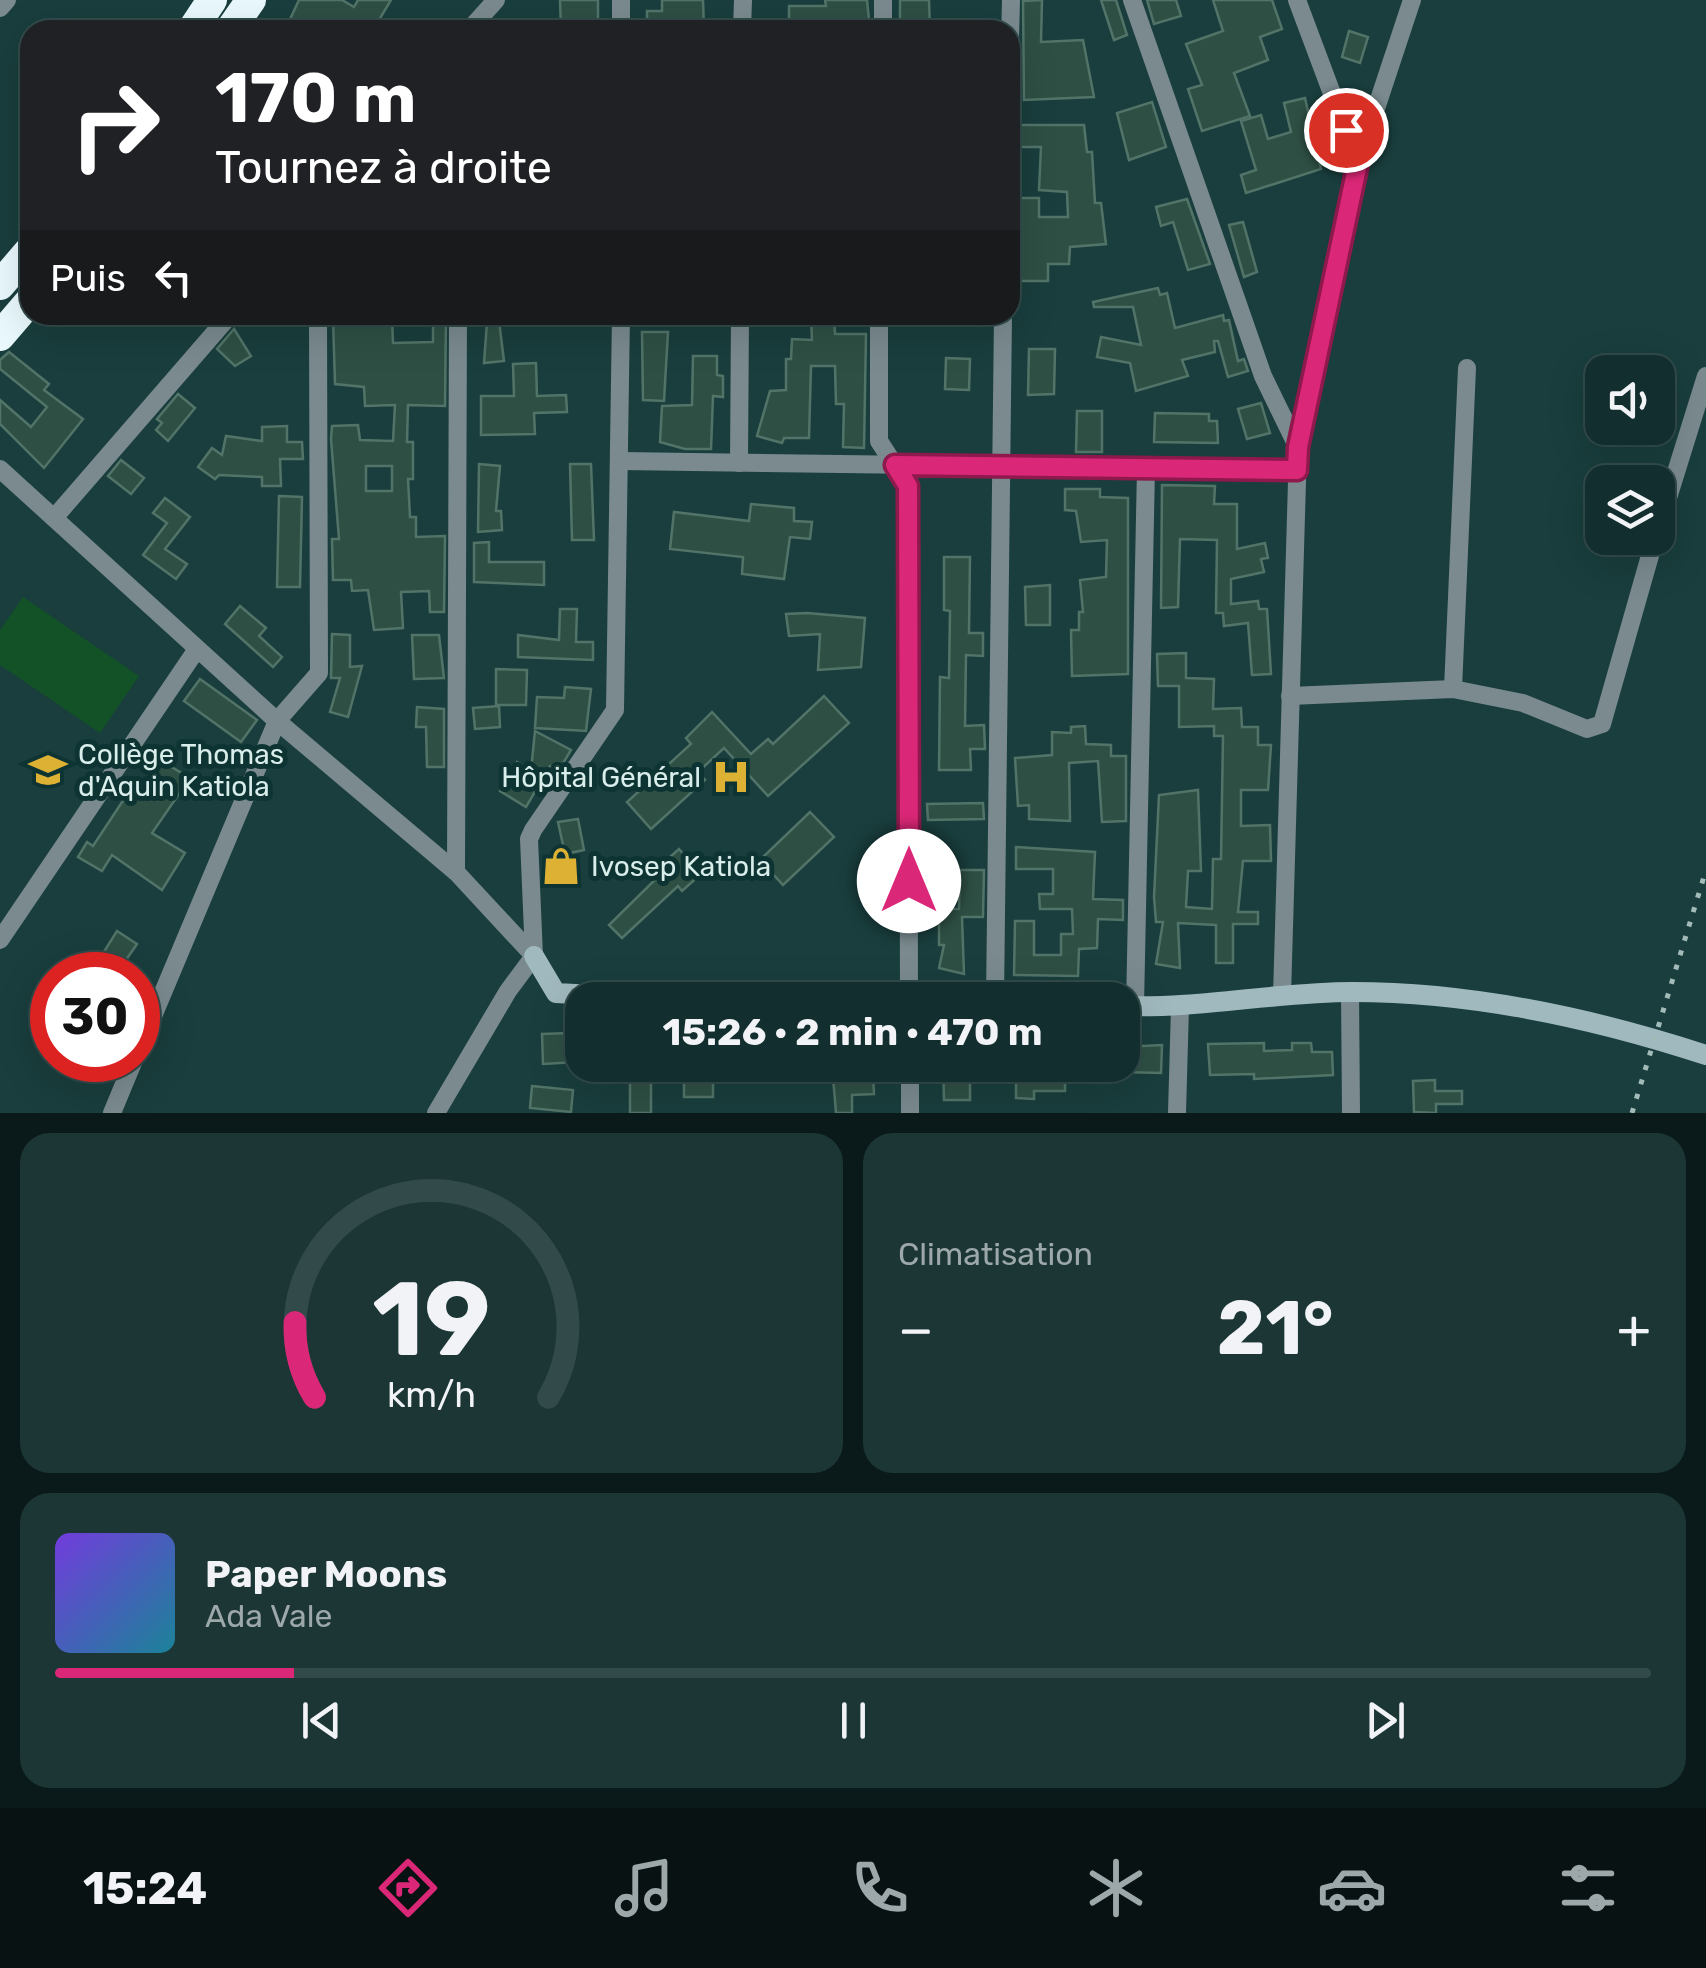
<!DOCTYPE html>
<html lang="fr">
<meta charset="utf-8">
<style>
:root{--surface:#132e2e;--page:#1c3636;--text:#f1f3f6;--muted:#9da8aa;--line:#324a4a;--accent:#db2777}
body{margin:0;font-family:Rubik,sans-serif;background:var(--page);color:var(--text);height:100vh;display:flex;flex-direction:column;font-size:38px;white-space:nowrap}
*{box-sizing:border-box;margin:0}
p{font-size:32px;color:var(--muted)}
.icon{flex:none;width:55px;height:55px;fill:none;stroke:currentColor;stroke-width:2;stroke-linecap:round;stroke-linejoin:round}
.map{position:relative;height:1113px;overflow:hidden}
.details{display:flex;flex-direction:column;gap:20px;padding:20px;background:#0a1919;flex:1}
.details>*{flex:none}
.top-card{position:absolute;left:20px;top:20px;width:1000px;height:305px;border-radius:30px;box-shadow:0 10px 40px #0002,0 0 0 2px var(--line);background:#202124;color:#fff;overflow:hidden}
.tools{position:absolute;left:1585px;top:355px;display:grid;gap:20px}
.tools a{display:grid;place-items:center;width:90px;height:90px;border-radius:20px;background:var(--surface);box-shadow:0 10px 40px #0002,0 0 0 2px var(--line);font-size:50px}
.speed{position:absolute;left:30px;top:952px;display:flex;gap:20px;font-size:50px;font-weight:700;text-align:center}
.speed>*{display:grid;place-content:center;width:130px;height:130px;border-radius:50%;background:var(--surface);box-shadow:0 10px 40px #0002,0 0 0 2px var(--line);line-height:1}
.speed .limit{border:15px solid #d22;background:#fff;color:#111}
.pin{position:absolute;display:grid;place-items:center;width:85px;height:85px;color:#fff;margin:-42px;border:5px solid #fff;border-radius:50%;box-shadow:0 2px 10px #0007}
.me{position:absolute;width:110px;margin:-55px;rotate:0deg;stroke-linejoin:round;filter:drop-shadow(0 0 8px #0008)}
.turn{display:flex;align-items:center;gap:35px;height:210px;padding:0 30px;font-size:45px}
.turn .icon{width:130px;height:130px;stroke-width:2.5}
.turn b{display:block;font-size:70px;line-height:85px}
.then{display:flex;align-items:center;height:95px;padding:0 30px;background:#0003;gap:20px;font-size:38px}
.big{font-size:75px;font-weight:700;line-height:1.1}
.details .card{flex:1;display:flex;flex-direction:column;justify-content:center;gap:15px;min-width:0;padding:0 35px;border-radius:30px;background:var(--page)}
.details .dial{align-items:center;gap:0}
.dial svg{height:260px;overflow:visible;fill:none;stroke:var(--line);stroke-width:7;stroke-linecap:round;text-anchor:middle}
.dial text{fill:var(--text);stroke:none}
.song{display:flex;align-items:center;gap:30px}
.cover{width:120px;height:120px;border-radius:15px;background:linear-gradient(135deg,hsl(260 70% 55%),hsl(190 70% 35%))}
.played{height:10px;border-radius:5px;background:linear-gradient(90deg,var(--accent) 15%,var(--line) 15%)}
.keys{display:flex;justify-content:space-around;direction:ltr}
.heat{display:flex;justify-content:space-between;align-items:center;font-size:55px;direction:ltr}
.details .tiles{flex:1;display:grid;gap:20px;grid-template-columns:1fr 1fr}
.card:last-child{grid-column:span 2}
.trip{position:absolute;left:565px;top:982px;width:575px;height:100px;border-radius:30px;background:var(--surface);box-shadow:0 10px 40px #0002,0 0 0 2px var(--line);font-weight:700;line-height:100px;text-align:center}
.menu{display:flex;height:160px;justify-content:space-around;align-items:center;background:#081212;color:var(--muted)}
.menu .icon{width:70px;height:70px}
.menu .on{color:var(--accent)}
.menu b{font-size:45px;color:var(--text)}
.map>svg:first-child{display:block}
.garden{fill:#135127}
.building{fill:#2e4f44;stroke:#527468;stroke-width:2.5;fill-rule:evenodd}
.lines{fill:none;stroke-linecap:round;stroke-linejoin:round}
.street{stroke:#7a8a8e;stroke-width:18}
.secondary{stroke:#a0b9bf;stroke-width:20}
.highway{stroke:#eaf9fd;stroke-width:30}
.rail{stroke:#a2bbb9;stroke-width:5;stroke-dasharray:5 10;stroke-linecap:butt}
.route-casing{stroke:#8e194d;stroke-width:25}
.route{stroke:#db2777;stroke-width:18}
.labels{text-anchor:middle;stroke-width:10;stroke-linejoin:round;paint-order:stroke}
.poi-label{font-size:28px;fill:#d9edeb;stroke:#0d3432;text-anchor:start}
</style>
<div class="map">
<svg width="1706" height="1113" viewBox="0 0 1706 1113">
<rect width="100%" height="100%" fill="#193e3d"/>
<polygon class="garden" points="23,597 139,676 100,733 0,665 0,630"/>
<g class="building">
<polygon points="299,0 342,0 354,7 358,0 391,0 373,30 285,30"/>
<polygon points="560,0 598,0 598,22 576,22 576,30 561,30"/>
<polygon points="662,0 703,0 704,30 647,30 647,11 662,11"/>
<polygon points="825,0 867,0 870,30 789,30 789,6 826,6"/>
<polygon points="900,0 929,0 930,30 900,30"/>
<polygon points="1042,0 1041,42 1083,40 1094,97 1024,100 1023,1"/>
<polygon points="1101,0 1116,0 1127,35 1114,40"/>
<polygon points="1147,0 1176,0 1181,16 1154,24"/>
<polygon points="1213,0 1272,0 1282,29 1260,37 1268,60 1234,73 1250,116 1202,131 1188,89 1202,85 1186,44 1223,31"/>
<polygon points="1349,31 1368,37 1360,63 1342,57"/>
<polygon points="1305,98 1321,169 1246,193 1241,175 1256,170 1241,121 1261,115 1268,139 1291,132 1284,103"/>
<polygon points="1152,102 1166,147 1129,160 1117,113"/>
<polygon points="1017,125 1084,125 1087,152 1092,152 1095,203 1101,203 1106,244 1070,247 1069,264 1048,264 1048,281 1021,281 1019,198 1039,198 1039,217 1068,217 1067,192 1039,190 1041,147 1017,147"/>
<polygon points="1187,199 1210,264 1188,270 1173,222 1161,226 1156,207"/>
<polygon points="1243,222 1257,272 1244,277 1229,225"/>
<polygon points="1158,288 1160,295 1167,293 1175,328 1223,315 1224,321 1229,320 1238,361 1244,359 1248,371 1228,377 1218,341 1214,341 1215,352 1182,360 1188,376 1136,391 1130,363 1097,357 1101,337 1141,345 1133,307 1094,307 1093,302"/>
<path d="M378 315H392L393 343 433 342V315H446L445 406 408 405 407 442H413V479H408L410 517H416V537L445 536 444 612H430L429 591 401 592 403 628 374 630 368 590 352 591 351 580H333L332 539H339L331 439 332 426 358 425 360 440 393 441 395 405 365 406 364 387 335 384 333 318ZM366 466H392V491H366Z"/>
<polygon points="811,315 834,315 835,334 866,334 864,448 843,447 844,404 836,404 835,366 811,366 809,438 784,438 782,443 757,436 770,391 786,390 786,359 791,359 792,339 812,340"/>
<polygon points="499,321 504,361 484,363 487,322"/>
<polygon points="234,329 251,356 235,366 217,349"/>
<polygon points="642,332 668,332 664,401 643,400"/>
<polygon points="1029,349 1055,349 1054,394 1028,395"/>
<polygon points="9,352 49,384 44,390 83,419 44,468 0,424 0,400 31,427 47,407 0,369 0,360"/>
<polygon points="693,356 717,356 717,375 723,376 723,397 713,396 711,449 685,449 660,442 662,406 692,405"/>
<polygon points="946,358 970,359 969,390 945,389"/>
<polygon points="536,363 537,396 566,395 567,412 534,413 535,434 481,435 481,396 514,396 513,364"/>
<polygon points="178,394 195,408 168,441 156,430 162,423 157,419"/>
<polygon points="1261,403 1270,433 1247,439 1238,409"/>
<polygon points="1077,411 1102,411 1102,452 1076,452"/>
<polygon points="1155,413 1209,414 1209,421 1217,421 1218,443 1154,442"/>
<polygon points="287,426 287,442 302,442 303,459 280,459 281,486 262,486 262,477 219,475 215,479 198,467 212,448 222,455 226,436 262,441 262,427"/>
<polygon points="121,460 144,478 131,494 108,476"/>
<polygon points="479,464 500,466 496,511 501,511 502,530 478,532"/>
<polygon points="570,464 591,464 594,540 572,540"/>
<polygon points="1162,485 1215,486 1214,504 1237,504 1237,549 1265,543 1268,558 1261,559 1264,572 1231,579 1231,604 1258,601 1259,609 1267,609 1271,674 1252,675 1248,623 1224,626 1223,613 1216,613 1217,540 1180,539 1178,607 1161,608"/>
<polygon points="1065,489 1100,489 1100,497 1128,498 1128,674 1072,676 1071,630 1079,630 1079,612 1083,612 1080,580 1106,577 1107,540 1081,542 1076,511 1065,510"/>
<polygon points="279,496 302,497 300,587 277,587"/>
<polygon points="165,498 190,517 165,549 187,564 176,579 143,555 167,523 153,513"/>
<polygon points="751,504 794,508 794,521 812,522 810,539 790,537 784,579 742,574 743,557 670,549 674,512 749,521"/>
<polygon points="489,542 489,562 544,562 544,585 474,582 474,543"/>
<polygon points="944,557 970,557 969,633 983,633 983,656 966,655 965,726 984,725 985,749 970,749 971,770 939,770 940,677 949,678 950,611 944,610"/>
<polygon points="1050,585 1050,625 1026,625 1025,587"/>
<polygon points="240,606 266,628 259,636 282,657 273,667 225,624"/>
<polygon points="560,609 577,609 576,642 593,642 593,660 518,657 518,635 559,640"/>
<polygon points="807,613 865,618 861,667 818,670 820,634 789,636 786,614"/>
<polygon points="332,634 350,635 350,667 362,666 348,717 330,712 340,678 331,678"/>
<polygon points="412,635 439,635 444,678 414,679"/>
<polygon points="1186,653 1186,678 1214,679 1213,709 1241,708 1242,727 1258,727 1258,745 1271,745 1268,790 1241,790 1241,826 1270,825 1271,861 1243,861 1238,912 1258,912 1258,924 1233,924 1233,963 1216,963 1216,925 1178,923 1180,968 1156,964 1163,922 1156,922 1154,897 1159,795 1198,790 1201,871 1188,871 1186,907 1212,909 1213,859 1221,859 1223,736 1214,736 1214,726 1179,727 1179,686 1158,686 1157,654"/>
<polygon points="496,669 527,670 526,705 496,705"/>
<polygon points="200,679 257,720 241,742 184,701"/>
<polygon points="565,687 591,689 586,731 535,728 537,697 564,698"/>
<polygon points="824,696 849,723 768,796 724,748 698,772 705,780 651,829 627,802 691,744 686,738 712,712 751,754 768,739 773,744"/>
<polygon points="499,706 500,727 475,729 473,708"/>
<polygon points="417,707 444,709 444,767 427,767 426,727 416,727"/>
<polygon points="1085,726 1086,744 1111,745 1111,756 1126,756 1126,821 1102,822 1098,761 1069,763 1070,821 1029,819 1029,805 1018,806 1015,758 1052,755 1052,732 1071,733 1071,727"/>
<polygon points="535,731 571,750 559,770 550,766 526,807 500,791 517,762 531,770"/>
<polygon points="163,762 190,778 152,833 185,853 162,890 112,855 102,871 78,857 87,842 93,846 128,793 137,785 144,790"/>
<polygon points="983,803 984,819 928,820 927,804"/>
<polygon points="810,812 834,837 783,885 760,860"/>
<polygon points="578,819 584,850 565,854 558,822"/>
<polygon points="1016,847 1095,852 1093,899 1123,900 1123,920 1098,919 1097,948 1079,949 1078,976 1014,975 1015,921 1034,921 1034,955 1061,955 1061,934 1073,934 1072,909 1040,909 1039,894 1053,894 1053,869 1016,869"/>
<polygon points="679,849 701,874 682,891 678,886 622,938 609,925 664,871 660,866"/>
<polygon points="960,870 984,870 983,917 962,917 964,974 939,968 944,945 939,945 939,909 959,909"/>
<polygon points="117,931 137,944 119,970 100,958"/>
<polygon points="569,1033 569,1042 576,1042 577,1062 543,1064 542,1034"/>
<polygon points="1264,1043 1264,1051 1292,1050 1292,1043 1311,1043 1312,1052 1332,1052 1333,1075 1254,1079 1254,1074 1210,1075 1208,1044"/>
<polygon points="1162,1045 1161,1073 1122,1072 1122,1047"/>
<polygon points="943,1065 970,1065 970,1100 944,1100"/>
<polygon points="684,1067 697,1067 697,1075 713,1075 713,1097 684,1097"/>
<polygon points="1065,1070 1065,1091 1034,1091 1034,1099 1016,1098 1016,1071"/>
<polygon points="873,1075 874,1094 852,1095 852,1113 836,1113 833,1077"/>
<polygon points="630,1078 651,1079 651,1113 630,1113"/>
<polygon points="1435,1080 1435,1091 1462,1091 1462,1104 1436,1104 1436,1113 1414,1112 1413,1081"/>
<polygon points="532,1086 573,1090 571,1112 530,1108"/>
</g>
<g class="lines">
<g class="street">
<polyline points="1132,0 1263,376 1297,446"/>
<polyline points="1297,0 1358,163"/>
<polyline points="0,8 7,0"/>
<polyline points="469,30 496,0"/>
<polyline points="621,30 621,0"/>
<polyline points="742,30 743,0"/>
<polyline points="883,30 883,0"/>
<polyline points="1010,39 1011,0"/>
<polyline points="879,315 879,441 908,486 909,1000"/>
<polyline points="621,461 1297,470"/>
<polyline points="739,463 740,315"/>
<polyline points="0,469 277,721 456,872 534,956"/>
<polyline points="54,518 230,315"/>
<polyline points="1658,530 1706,376"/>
<polyline points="1453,689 1467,368"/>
<polyline points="1290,696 1453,689 1523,703 1587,729 1602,724 1655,538"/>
<polyline points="456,872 458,315"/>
<polyline points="0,940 197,649"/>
<polyline points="1350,992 1351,1113"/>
<polyline points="1282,996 1298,447 1358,163 1412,0"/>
<polyline points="995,1000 1003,315"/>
<polyline points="1135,1007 1146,468"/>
<polyline points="138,1052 277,721 319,673 318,315"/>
<polyline points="910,1065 910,1113"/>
<polyline points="112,1113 134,1060"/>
<polyline points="436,1113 508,991 534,956 529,839 533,830 615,710 621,315"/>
<polyline points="1177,1113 1180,1007"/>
</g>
<g class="secondary">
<polyline points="534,956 556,993 690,1000"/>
<path d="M1122 1006C1200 1009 1275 992 1352 992 1472 992 1593 1018 1706 1055"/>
</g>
<g class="highway">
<polyline points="192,30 212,0"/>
<polyline points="230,30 251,0"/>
<polyline points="0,285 30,250"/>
<polyline points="0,336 30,301"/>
</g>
<polyline class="rail" points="1632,1113 1706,870"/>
</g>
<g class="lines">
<g class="route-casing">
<polyline id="route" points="909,881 908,486 895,465 1297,470 1298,447 1358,163 1346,130"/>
</g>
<use href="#route" class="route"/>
</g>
<defs>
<g id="school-bare" transform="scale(3)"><path d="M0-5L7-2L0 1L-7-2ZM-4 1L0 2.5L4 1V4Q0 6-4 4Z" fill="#ddb133" stroke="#0d3432" stroke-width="2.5" paint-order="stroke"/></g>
<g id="hospital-bare" transform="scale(3)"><path d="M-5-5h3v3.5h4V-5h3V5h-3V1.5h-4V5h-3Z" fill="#ddb133" stroke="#0d3432" stroke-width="2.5" paint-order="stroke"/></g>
<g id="shop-bare" transform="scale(3)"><path d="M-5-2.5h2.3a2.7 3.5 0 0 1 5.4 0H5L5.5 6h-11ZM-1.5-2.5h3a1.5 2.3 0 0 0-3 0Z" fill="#ddb133" stroke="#0d3432" stroke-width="2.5" paint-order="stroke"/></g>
</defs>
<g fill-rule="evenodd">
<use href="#school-bare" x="48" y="770"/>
<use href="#hospital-bare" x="731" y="777"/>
<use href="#shop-bare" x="561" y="866"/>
</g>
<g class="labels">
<g class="poi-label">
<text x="78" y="764">Collège Thomas<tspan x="78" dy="32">d'Aquin Katiola</tspan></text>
<text x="701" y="787" text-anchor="end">Hôpital Général</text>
<text x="591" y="876">Ivosep Katiola</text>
</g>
</g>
</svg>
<div class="tools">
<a><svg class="icon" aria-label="sound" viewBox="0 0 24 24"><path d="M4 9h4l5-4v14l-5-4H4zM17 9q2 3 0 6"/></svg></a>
<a><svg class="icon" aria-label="layers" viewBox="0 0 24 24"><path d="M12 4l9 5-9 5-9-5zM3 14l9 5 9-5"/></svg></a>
</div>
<div class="speed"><div class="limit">30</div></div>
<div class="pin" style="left:1346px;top:130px;background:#d93025"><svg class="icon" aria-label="arrive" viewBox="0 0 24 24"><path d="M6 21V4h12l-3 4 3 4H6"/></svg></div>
<svg class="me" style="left:909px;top:881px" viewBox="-20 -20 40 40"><circle r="19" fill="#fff"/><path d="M0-13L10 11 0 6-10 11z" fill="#db2777"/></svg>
<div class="trip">15:26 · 2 min · 470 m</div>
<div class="top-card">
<div class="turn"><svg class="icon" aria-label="right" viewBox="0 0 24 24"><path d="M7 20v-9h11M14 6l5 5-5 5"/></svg><div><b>170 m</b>Tournez à droite</div></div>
<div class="then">Puis<svg class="icon" aria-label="left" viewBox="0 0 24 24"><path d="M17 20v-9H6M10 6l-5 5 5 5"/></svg></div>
</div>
</div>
<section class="details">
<div class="tiles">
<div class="card dial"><svg viewBox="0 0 100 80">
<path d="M14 69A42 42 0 1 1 86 69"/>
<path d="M14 69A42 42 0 0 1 8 46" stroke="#db2777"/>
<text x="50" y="56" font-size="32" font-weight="700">19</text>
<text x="50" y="72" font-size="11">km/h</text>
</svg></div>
<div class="card"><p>Climatisation</p>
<div class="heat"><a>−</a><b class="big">21°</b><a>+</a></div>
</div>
<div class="card">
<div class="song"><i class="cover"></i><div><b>Paper Moons</b><p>Ada Vale</p></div></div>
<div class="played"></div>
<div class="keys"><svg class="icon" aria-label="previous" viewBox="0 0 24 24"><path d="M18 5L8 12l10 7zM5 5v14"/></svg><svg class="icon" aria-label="pause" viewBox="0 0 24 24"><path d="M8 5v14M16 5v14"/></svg><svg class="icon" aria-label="next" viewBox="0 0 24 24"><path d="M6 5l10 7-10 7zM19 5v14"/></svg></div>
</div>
</div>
</section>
<nav class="menu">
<b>15:24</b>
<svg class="icon on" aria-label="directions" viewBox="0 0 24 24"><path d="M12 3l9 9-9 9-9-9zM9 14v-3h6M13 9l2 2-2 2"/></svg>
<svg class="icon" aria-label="music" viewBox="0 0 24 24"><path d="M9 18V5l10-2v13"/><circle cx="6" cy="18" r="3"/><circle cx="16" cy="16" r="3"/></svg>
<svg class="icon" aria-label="phone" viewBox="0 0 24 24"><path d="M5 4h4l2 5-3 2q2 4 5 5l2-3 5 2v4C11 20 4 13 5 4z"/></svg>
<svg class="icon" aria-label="climate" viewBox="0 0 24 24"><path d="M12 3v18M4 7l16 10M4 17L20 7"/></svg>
<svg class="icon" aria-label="car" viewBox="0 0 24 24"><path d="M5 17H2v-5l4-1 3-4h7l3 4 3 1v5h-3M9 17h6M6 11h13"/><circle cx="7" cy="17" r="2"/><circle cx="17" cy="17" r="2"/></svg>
<svg class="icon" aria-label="filters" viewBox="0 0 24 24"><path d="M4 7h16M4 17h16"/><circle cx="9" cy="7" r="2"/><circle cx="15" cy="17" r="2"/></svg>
</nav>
